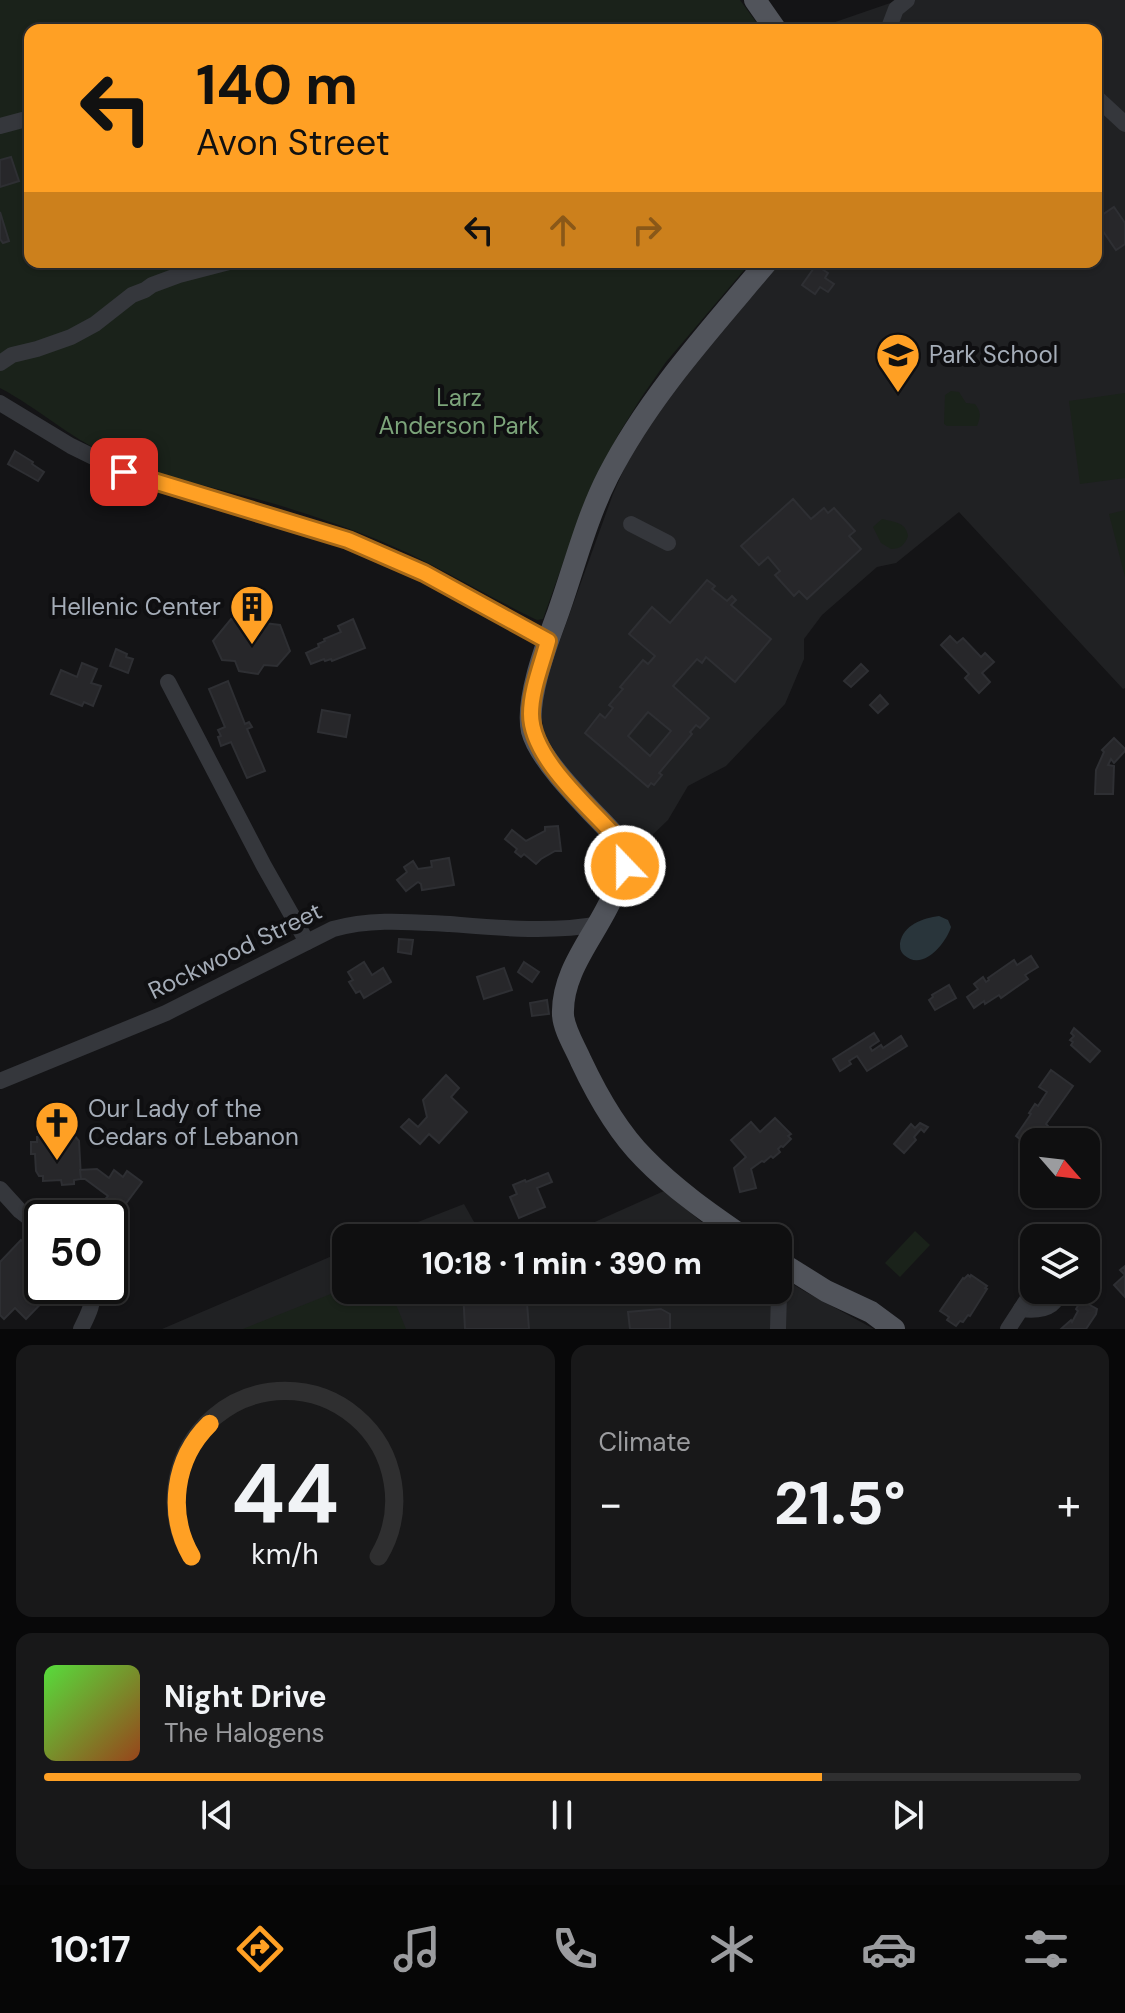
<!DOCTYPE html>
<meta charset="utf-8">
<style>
:root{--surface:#0f0f10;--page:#181819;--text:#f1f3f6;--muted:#9b9c9f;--line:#2f2f30;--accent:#ffa024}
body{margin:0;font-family:"DM Sans",sans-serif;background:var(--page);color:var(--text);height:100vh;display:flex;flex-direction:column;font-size:30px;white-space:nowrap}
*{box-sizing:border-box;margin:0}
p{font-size:26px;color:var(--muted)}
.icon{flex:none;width:44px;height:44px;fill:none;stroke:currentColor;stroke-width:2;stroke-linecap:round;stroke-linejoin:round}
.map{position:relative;height:1329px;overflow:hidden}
.panel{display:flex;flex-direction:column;gap:16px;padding:16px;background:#080809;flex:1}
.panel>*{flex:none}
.guide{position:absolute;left:24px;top:24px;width:1078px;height:244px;border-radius:16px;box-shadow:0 2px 6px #0004,0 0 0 2px var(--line);background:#ffa024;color:#111;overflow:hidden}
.needle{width:52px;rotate:118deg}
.fabs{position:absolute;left:1020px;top:1128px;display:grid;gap:16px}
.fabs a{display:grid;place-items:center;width:80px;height:80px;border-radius:16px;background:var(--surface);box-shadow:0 2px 6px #0004,0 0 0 2px var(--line);font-size:40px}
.speed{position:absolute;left:24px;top:1200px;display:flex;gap:16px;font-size:40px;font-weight:700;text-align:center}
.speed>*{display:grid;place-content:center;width:104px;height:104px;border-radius:50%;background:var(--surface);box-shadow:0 2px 6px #0004,0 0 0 2px var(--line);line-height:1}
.speed .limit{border:4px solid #111;border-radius:12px;background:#fff;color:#111}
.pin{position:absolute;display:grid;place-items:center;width:68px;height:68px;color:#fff;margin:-34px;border-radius:16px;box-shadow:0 4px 12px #0006}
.me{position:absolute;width:88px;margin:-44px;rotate:338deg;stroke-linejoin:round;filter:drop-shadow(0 0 6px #0008)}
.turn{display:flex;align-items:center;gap:28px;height:168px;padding:0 40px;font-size:36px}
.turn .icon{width:104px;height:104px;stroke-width:2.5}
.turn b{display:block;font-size:56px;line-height:68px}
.lanes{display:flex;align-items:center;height:76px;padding:0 40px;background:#0003;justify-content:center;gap:40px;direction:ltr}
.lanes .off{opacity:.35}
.big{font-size:60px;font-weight:800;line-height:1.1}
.panel .card{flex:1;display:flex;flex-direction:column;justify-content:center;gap:12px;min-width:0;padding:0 28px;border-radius:16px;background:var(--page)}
.panel .dial{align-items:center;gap:0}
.dial svg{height:208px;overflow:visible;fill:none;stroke:var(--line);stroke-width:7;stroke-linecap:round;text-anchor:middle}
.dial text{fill:var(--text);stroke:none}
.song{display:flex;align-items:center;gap:24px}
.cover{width:96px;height:96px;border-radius:12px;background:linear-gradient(135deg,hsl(110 70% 55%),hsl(20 70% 35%))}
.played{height:8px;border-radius:4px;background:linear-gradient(90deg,var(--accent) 75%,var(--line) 75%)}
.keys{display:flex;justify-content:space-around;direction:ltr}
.heat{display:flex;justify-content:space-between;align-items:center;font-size:44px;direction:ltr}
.panel .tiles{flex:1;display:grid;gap:16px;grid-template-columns:1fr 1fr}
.card:last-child{grid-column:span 2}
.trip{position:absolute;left:332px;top:1224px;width:460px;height:80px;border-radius:16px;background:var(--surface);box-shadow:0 2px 6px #0004,0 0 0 2px var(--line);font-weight:800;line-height:80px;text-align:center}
.dock{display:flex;height:128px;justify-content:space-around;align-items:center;background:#060606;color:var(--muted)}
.dock .icon{width:56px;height:56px}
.dock .selected{color:var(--accent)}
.dock b{font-size:36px;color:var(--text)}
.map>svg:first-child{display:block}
.built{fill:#202123}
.green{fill:#1a221a}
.water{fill:#29353b}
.building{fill:#27272a;stroke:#2e2f33;stroke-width:2;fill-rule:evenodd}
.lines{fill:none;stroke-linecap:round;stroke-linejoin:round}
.minor{stroke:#35373c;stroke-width:16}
.major{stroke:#51545b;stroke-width:22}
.route-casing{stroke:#a66817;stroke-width:20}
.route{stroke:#ffa024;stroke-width:14}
.labels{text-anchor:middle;stroke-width:8;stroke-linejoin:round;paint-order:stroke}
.poi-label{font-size:24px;fill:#a5adb8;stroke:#0f0f11;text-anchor:start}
.park-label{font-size:24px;fill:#7ca47a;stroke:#0f0f11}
.street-label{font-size:24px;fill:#a5adb8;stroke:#0f0f11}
</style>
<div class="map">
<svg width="1125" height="1329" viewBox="0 0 1125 1329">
<rect width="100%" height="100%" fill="#141416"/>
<g class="built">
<polygon points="899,0 1125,0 1125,688 1123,689 959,512 896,563 877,567 822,615 804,639 804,659 785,704 726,766 688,786 668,820 641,846 587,795 553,753 544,737 542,720 542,698 550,668 613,494 628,460 648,425 694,363 767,279 779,262 1096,262 1096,30 812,30"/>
<polygon points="664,1191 721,1238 559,1238"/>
<polygon points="464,1204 483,1238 377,1238"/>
<polygon points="346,1250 346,1290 778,1290 778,1275 804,1291 874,1329 162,1329"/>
</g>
<g class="green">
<path d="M0 0H740L762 30H30V262H751L666 362 641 398 618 435 585 501 543 619 537 620C499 602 462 580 424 561 383 540 338 524 294 510 233 490 168 481 108 455 69 437 38 408 0 388Z"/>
<path d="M951 391 959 392 966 403 975 404C981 412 981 416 977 426H947L944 424 945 395Z"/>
<polygon points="1125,393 1125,478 1080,484 1069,401"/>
<polygon points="1125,510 1125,577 1109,514"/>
<path d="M882 519C894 522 906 522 908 536 905 545 900 549 891 549L881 543 873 527Z"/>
<polygon points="915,1231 930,1245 900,1277 885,1263"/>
<polygon points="346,1288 346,1290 390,1290 406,1329 243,1329"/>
</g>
<path class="water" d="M939 916 948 920 951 927C946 943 923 972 904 955 900 951 900 948 900 943 903 925 923 918 939 916Z"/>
<g class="building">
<polygon points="11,157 19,181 0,187 0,160"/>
<polygon points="1114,207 1125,223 1125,244 1116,250 1096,221 1096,219"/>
<polygon points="0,212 9,241 3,243 0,239"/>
<polygon points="816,265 828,273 825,278 834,284 828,292 820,287 815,294 802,285"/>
<polygon points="15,451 33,462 32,464 44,472 38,481 8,464"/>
<polygon points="793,499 811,519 824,508 828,513 834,508 855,531 849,536 861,549 807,599 799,591 794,596 775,575 780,571 768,557 759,565 741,546"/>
<path d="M707 580 715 586 712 589 727 601 732 596 736 600 731 605 771 639 735 682 706 657 702 663 697 659 673 686 709 718 700 728 696 725 690 732 692 734 659 773 662 775 654 785 651 783 648 787 585 733 600 714 605 718 613 708 609 705 623 689 620 687 643 660 648 664 655 656 629 634 652 607 670 623ZM648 712 671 731 650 756 628 736Z"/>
<polygon points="231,619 280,625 290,651 277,666 264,665 258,674 239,671 235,661 222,660 213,641"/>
<polygon points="353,619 365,648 332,661 331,659 325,661 324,659 311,664 306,653 319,647 318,644 325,641 324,639 341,632 338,626"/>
<polygon points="950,636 957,643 963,638 981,657 985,653 994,662 982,673 990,682 979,693 965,678 969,674 941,645"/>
<polygon points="116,649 127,654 126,657 133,659 128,673 110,666"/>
<polygon points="82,663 97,669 91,683 101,686 93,706 84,702 82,706 51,694 61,670 77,677"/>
<polygon points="861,664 868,671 851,687 844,681"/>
<polygon points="228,681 245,724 249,722 252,727 247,729 265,771 247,778 231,742 221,746 218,737 221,736 218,730 225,727 209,689"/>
<polygon points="880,695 888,704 878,713 870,705"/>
<polygon points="322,710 350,715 346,737 318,732"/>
<polygon points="1114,738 1125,749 1125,751 1114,763 1111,759 1108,765 1114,766 1113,794 1095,794 1096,770 1104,752 1102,750"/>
<polygon points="558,826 561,851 555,851 541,859 536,864 524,854 521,857 515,852 517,849 505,839 512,830 526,841 545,831 545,827"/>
<polygon points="449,858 454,885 422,890 421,884 418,882 406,891 397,880 407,872 404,867 413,861 418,869 432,867 431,861"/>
<polygon points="399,939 413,940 411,954 398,952"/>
<polygon points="1031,956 1038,967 1025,975 1028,979 1001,998 999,995 985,1004 984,1001 974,1008 967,997 978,989 974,984 983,977 986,982 989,980 988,978 1014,960 1017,965"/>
<polygon points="364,962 372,975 383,968 391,982 364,998 360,991 356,993 349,982 353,980 348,972"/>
<polygon points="524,962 539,972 532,982 518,972"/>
<polygon points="504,968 512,990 484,999 477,977"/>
<polygon points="949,985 956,998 935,1010 929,1000 933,997 932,995"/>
<polygon points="547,1000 549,1014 532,1016 530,1003"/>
<polygon points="1074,1028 1100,1051 1090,1062 1071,1045 1073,1042 1070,1040 1074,1036 1071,1033"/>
<polygon points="874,1033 879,1041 870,1047 872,1051 881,1045 883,1048 901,1036 907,1046 867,1071 857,1056 849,1061 851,1064 840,1071 833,1059"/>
<polygon points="1051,1070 1073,1086 1046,1124 1049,1127 1042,1136 1039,1134 1034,1141 1028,1137 1024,1142 1016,1136 1031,1114 1029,1113 1035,1104 1038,1106 1047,1092 1039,1087"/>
<polygon points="446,1075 459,1088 451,1097 467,1112 439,1143 429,1134 420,1144 401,1127 409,1119 418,1127 427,1117 423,1100"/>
<polygon points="775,1118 791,1134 788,1136 791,1139 783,1147 781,1146 778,1149 780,1152 773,1158 771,1156 764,1162 762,1161 751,1169 756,1188 740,1192 734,1168 746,1157 731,1140 751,1122 760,1132"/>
<polygon points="920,1123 928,1127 924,1132 921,1129 914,1137 916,1140 904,1153 894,1144 911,1124 915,1128"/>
<polygon points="74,1135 79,1141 81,1179 74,1180 74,1184 62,1185 61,1180 43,1181 43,1176 39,1176 36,1171 35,1154 31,1154 31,1142 37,1142 37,1137"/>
<polygon points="97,1169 109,1178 114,1170 123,1177 127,1171 142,1182 121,1210 116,1206 110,1215 105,1211 108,1207 102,1203 108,1196 85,1179 81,1179 80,1170"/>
<polygon points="548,1173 552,1182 537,1188 545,1207 519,1218 510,1197 517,1194 513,1185 525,1180 526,1182"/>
<polygon points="534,1223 541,1238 526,1238 522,1228"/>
<polygon points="21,1240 42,1260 42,1286 58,1286 26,1319 15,1308 4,1319 0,1315 0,1262"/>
<polygon points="1125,1266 1125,1297 1114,1285 1125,1275 1120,1270"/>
<polygon points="968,1275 970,1277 971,1275 987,1286 985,1288 987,1289 970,1316 968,1315 963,1322 960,1321 956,1326 947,1320 949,1317 940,1311 963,1278 964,1279"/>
<polygon points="463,1290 526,1290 529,1329 465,1329"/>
<polygon points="1081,1300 1097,1309 1096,1314 1086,1329 1061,1329 1071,1320 1072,1322 1078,1311 1076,1309"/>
<polygon points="661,1309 670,1314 670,1329 630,1329 628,1312"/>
</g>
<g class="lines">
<g class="minor">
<polyline points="888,30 896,9 907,0"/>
<polyline points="1096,97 1125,124"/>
<polyline points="0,126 30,118"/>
<polyline points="0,363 12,355 37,349 71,337 95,324 132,295 145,290 152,285 179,275 229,262"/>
<polyline points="0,403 71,446 124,472 348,540 424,573 548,641"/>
<polyline points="631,524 668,543"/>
<polyline points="168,682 264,866 307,942"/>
<path d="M0 1081 166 1013 333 929C372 918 411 922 450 924 499 928 551 933 599 924"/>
<polyline points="0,1189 20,1211 42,1228"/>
<path d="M1021 1309C1038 1311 1056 1310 1059 1290"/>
<path d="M81 1329C88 1315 95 1302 92 1286"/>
<polyline points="778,1329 779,1293"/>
<polyline points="1008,1329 1034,1289"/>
</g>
<g class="major">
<polyline points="755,0 776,30"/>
<path d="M745 1238C710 1214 674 1189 644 1158 617 1131 597 1095 581 1061 575 1047 564 1030 563 1015 561 967 602 929 617 886 620 879 625 871 624 863 624 851 620 845 614 835 591 810 540 762 532 731 525 700 547 643 558 613 574 568 586 519 608 476 649 396 710 330 767 262"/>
<polyline points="778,1261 826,1291 871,1312 894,1329"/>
</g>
</g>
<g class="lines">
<g class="route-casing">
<path id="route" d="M124 472 348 540 424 573 548 641C542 664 531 690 531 714 531 757 586 804 614 835L623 848 625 866"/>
</g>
<use href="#route" class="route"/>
</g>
<defs>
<g id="school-pin" transform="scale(2.3)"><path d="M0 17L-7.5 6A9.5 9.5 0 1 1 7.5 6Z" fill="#ffa024" stroke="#0f0f11"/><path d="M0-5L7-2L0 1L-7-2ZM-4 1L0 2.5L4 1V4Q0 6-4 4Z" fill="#111"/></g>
<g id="building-pin" transform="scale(2.3)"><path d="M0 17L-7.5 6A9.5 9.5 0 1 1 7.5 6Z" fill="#ffa024" stroke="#0f0f11"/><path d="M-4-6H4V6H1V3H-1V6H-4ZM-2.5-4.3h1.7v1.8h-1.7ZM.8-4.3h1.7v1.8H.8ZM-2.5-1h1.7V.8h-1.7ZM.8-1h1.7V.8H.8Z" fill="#111"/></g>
<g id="church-pin" transform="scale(2.3)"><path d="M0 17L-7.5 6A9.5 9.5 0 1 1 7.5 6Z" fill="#ffa024" stroke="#0f0f11"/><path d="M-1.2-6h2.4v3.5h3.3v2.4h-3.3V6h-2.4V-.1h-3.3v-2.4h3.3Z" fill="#111"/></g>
</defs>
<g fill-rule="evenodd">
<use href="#school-pin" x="898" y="355"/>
<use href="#building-pin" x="252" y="607"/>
<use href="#church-pin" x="57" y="1123"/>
</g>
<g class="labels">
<g class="poi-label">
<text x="929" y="363">Park School</text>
<text x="221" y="615" text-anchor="end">Hellenic Center</text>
<text x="88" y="1117">Our Lady of the<tspan x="88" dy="28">Cedars of Lebanon</tspan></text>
</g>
<g class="park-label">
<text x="459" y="406">Larz<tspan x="459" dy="28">Anderson Park</tspan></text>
</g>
<g class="street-label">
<text transform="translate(235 951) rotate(-26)" y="8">Rockwood Street</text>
</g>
</g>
</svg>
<div class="fabs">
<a><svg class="needle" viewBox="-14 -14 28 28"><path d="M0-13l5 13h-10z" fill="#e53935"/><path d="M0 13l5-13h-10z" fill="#9b9c9f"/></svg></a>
<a><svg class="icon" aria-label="layers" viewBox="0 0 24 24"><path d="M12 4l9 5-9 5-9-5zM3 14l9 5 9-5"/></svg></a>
</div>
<div class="speed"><div class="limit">50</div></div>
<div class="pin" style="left:124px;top:472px;background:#d93025"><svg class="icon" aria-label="arrive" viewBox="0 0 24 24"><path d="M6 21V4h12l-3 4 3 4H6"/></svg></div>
<svg class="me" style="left:625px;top:866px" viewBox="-20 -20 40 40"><circle r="17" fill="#ffa024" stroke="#fff" stroke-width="3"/><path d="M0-11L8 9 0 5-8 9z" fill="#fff"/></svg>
<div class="trip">10:18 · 1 min · 390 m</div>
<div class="guide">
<div class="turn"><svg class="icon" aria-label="left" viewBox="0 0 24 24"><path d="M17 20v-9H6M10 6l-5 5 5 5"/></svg><div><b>140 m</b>Avon Street</div></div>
<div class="lanes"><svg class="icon" aria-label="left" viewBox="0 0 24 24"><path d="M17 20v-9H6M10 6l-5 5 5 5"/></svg><svg class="icon off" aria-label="ahead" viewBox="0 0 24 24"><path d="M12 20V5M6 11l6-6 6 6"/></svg><svg class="icon off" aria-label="right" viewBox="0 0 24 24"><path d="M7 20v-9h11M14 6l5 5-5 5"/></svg></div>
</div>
</div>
<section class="panel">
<div class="tiles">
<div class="card dial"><svg viewBox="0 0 100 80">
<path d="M14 69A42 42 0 1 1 86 69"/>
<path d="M14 69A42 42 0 0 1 21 18" stroke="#ffa024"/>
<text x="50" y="56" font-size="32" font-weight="700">44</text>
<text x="50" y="72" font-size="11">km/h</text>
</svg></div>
<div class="card"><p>Climate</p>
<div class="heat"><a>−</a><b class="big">21.5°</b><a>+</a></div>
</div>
<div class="card">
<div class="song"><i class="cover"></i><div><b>Night Drive</b><p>The Halogens</p></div></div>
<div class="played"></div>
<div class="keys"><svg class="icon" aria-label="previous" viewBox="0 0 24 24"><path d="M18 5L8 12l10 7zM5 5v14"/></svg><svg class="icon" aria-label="pause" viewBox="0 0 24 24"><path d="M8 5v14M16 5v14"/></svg><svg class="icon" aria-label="next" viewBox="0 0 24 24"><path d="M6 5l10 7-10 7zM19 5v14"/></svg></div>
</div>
</div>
</section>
<nav class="dock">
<b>10:17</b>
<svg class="icon selected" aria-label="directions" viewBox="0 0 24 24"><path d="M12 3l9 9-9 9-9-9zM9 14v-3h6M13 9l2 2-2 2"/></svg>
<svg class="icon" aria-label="music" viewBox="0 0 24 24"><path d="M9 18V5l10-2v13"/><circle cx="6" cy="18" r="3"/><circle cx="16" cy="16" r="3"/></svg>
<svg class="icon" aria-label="phone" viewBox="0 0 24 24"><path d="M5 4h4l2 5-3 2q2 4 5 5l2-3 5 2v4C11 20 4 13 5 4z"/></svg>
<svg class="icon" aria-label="climate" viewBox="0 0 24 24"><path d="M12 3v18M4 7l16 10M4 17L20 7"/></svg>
<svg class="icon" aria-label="car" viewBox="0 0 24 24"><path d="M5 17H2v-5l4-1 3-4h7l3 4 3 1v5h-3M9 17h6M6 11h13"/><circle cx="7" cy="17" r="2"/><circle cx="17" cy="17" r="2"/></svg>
<svg class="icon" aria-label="filters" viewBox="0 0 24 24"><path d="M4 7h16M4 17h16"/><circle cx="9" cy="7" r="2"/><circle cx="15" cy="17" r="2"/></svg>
</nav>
